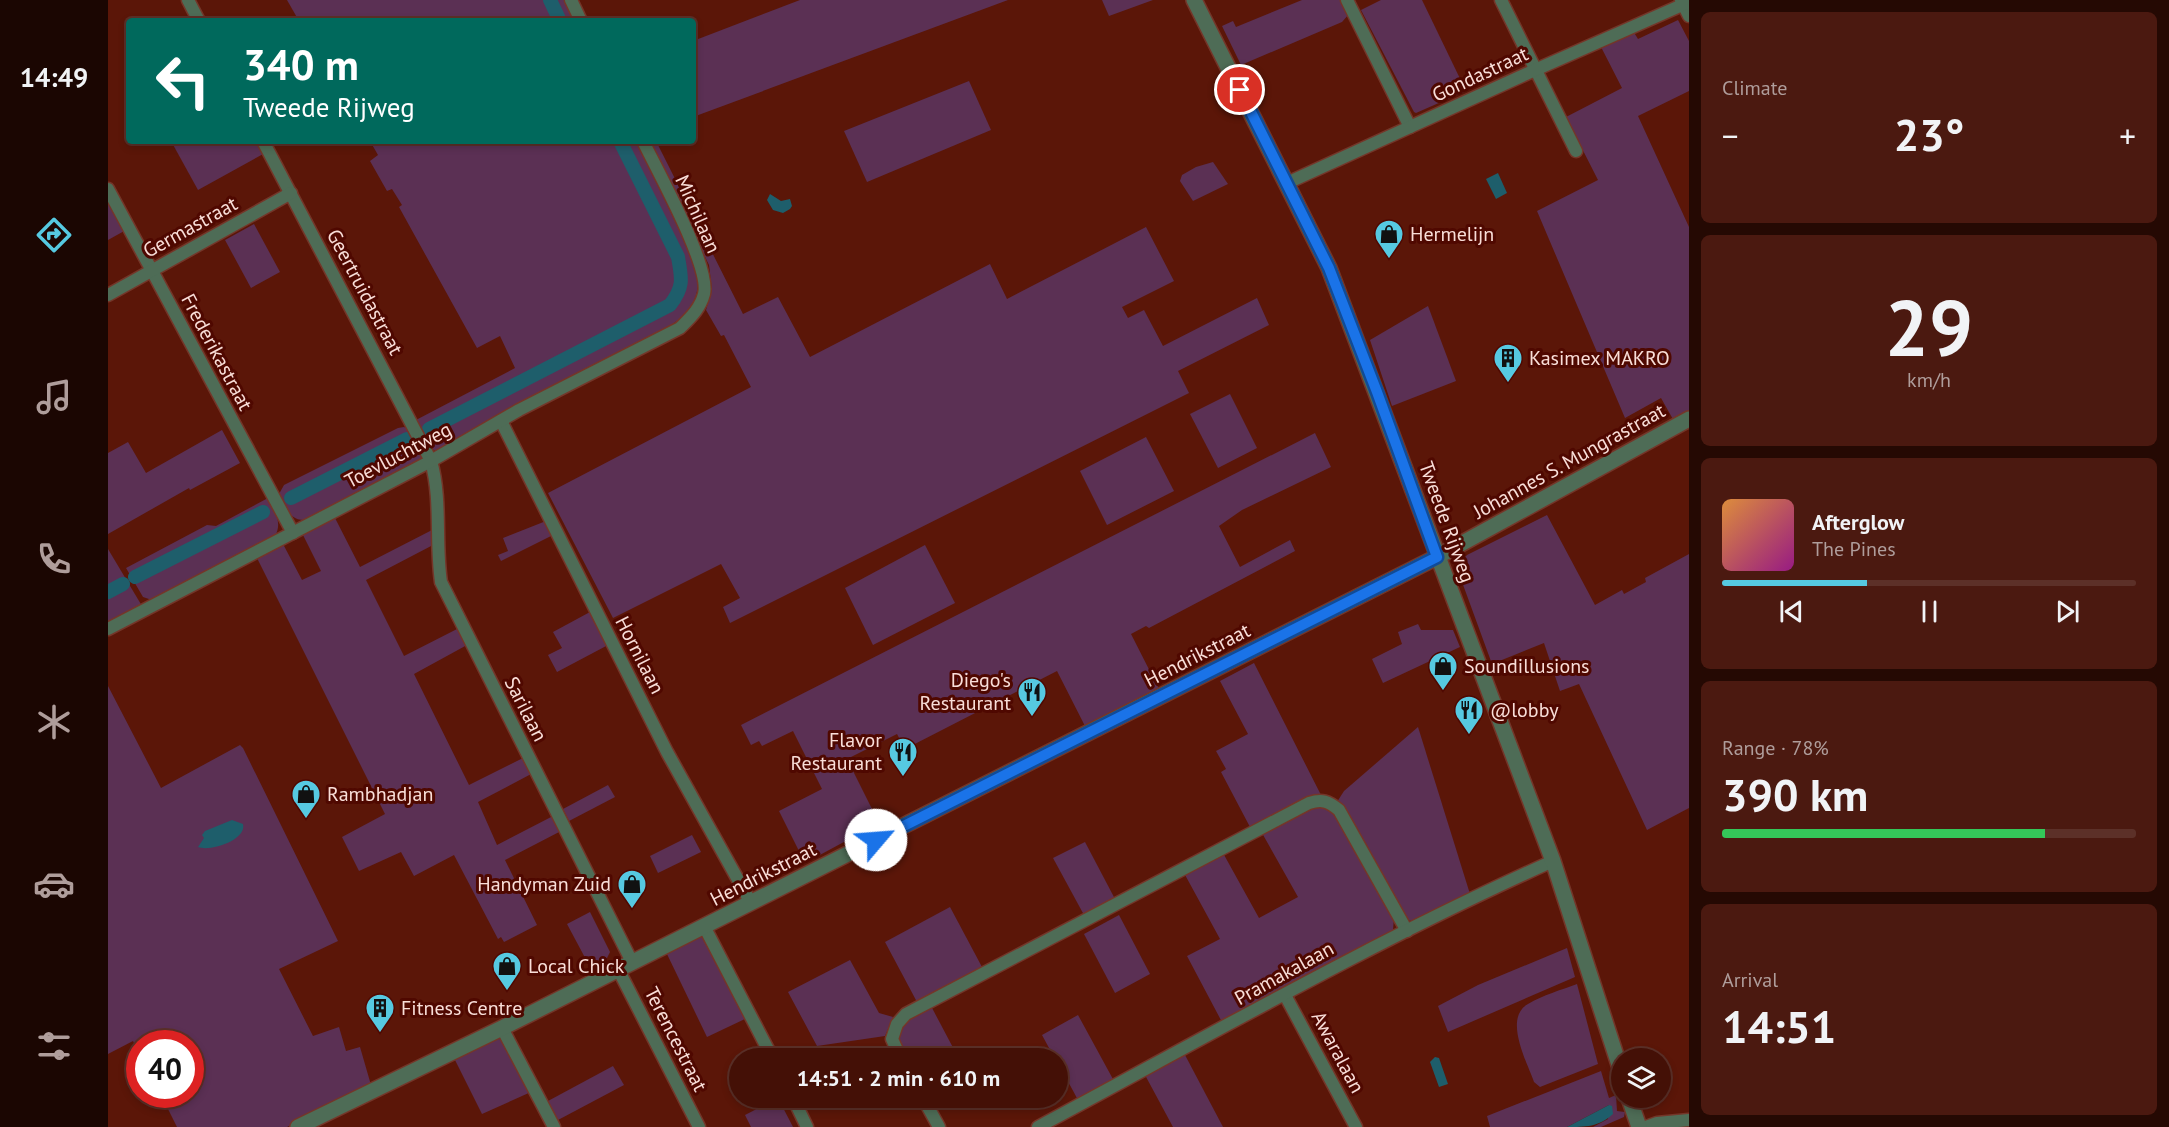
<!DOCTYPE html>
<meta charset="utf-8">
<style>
:root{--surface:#441006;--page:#4b1910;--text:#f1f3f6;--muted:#af9d9b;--line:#5c3028;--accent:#56c9e1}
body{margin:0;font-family:"PT Sans",sans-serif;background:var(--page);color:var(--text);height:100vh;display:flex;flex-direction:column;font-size:22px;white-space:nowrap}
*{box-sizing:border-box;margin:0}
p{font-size:20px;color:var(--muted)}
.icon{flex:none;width:33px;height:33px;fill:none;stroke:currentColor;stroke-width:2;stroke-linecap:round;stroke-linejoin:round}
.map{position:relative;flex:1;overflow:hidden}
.details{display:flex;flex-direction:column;gap:12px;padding:12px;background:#250903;width:480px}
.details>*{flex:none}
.top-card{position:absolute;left:18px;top:18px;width:570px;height:126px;border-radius:6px;box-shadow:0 3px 9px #0003,0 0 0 2px var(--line);background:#00695c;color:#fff;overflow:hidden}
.tools{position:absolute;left:1503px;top:1048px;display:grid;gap:12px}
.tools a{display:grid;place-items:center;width:60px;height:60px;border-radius:50%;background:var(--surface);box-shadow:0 3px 9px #0003,0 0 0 2px var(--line);font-size:30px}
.speed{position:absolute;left:18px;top:1030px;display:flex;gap:12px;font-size:30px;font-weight:700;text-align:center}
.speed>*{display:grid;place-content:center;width:78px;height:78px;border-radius:50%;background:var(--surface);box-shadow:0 3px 9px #0003,0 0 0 2px var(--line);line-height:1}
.speed .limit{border:9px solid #d22;background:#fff;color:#111}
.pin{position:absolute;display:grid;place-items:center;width:51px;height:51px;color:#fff;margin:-26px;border:3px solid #fff;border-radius:50%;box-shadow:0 2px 6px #0007}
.me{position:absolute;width:66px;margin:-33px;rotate:63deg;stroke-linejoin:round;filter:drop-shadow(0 0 4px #0008)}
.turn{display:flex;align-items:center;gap:21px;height:126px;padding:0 18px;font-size:27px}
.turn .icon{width:78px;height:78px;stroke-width:2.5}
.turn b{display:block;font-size:42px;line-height:51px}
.big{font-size:45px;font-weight:700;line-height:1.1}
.details .card{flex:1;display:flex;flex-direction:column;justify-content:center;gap:9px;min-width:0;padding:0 21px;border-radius:9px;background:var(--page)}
.details .dial{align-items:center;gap:0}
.dial b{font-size:78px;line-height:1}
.song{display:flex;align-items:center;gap:18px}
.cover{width:72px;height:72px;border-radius:9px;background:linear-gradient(135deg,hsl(30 70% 55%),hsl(310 70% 35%))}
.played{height:6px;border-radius:3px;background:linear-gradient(90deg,var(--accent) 35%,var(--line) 35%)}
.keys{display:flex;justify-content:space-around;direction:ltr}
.heat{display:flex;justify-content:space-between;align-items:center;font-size:33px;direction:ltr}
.charge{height:9px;border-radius:4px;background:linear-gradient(90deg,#34c759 78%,var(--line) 0)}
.trip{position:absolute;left:621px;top:1048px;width:339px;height:60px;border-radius:30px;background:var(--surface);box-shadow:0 3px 9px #0003,0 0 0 2px var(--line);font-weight:700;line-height:60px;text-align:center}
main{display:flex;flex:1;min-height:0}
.tabs{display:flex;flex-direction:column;width:108px;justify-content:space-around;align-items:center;background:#1b0602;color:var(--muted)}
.tabs .icon{width:42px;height:42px}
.tabs .selected{color:var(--accent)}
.tabs b{font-size:27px;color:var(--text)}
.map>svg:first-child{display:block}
.green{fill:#5b3054}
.water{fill:#1e5e6b}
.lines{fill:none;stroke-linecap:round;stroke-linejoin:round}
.canal{stroke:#1e5e6b;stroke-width:14}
.minor-casing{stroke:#743629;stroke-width:15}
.tertiary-casing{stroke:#743629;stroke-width:18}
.minor{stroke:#4e6c56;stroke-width:12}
.tertiary{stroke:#4e6c56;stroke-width:15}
.route-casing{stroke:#114b97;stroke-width:15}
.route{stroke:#1a73e8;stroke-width:10}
.labels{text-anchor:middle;stroke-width:6;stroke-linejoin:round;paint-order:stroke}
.street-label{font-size:20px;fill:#f9ded8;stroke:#4f0800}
.poi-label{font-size:20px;fill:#f9ded8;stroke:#4f0800;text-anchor:start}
</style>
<main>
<nav class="tabs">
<b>14:49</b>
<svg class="icon selected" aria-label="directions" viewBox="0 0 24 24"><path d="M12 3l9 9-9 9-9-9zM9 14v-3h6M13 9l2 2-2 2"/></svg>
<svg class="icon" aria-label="music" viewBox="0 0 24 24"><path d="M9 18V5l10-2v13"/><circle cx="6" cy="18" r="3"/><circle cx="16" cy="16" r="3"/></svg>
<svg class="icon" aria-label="phone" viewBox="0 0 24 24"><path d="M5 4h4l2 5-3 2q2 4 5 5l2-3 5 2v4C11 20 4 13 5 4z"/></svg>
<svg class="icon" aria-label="climate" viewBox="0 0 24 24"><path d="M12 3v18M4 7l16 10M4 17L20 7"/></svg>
<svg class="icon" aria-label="car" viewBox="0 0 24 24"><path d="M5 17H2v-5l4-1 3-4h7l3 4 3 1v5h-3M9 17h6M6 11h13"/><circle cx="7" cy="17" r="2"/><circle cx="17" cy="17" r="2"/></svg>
<svg class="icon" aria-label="filters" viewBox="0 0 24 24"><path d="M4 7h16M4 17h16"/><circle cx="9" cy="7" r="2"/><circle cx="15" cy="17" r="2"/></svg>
</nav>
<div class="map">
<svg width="1581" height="1127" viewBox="0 0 1581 1127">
<rect width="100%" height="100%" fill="#5b1608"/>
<g class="green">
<polygon points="179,0 458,0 469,21 191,21"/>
<polygon points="692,0 900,0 585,117 585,41"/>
<polygon points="994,0 1045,0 1001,16"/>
<polygon points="1194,0 1234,0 1241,14 1234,22 1133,65 1114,26 1125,21 1128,27"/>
<polygon points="1273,0 1314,0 1358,91 1308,113 1306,112 1253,10"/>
<polygon points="1570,20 1581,41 1581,91 1530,116 1581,227 1581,413 1566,421 1553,398 1517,418 1429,211 1490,180 1458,117 1514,88 1492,45 1525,31 1530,39"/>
<polygon points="861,81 883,130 759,182 736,131"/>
<polygon points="63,141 150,141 157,153 90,190"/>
<path d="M262 141H528L584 256C598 292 586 311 556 330L404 407 332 452 323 449 308 420 407 368 392 336 369 348 291 207 294 205 284 189 279 191 262 161 270 155Z"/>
<polygon points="540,141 548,141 635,314 670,297 702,357 882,264 899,299 1038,227 1066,281 1014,307 1020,318 1036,310 1055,346 1149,298 1161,325 1070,371 1081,393 622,623 615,607 632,598 613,564 505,618 440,493 643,387 616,335 613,336 598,310 604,290 601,265"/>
<polygon points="1105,162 1120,184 1085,201 1072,181 1074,175 1088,167"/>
<polygon points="2,201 18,230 0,240 0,203"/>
<polygon points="146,224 172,272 143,288 117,240"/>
<polygon points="1320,306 1348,381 1284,406 1262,340"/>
<polygon points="1122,394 1149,448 1110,468 1082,414"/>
<path d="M296 427 300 429 313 455V460L198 520C181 521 177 507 171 494L176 485 290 428Z"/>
<polygon points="114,430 132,463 82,490 81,488 0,534 0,453 20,442 38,473"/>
<polygon points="1207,433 1223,467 1134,510 1111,526 1132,567 1182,540 1187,551 1041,628 1038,626 1023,634 1053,693 979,730 949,671 797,749 789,734 739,759 771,823 697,863 671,811 714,789 685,731 654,746 651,741 643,745 633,725"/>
<polygon points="1038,437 1066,491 999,525 972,471"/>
<path d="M160 498C166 509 175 523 167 536L44 600 35 597 18 568 99 525 108 526Z"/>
<polygon points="1439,515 1487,605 1514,590 1516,594 1538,582 1537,578 1581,554 1581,808 1539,830 1471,684 1452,691 1436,643 1384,664 1350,571 1349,566 1359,555"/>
<polygon points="227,518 252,567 326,529 325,545 258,580 296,656 351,628 359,645 306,674 361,785 417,757 425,773 370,802 389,845 445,816 453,831 397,860 429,925 396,942 393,937 390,939 346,855 306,876 293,852 251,871 234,837 277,814 149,558 175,544 194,580 213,571 195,535"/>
<polygon points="438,521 445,535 393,561 390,555 400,551 395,538"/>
<polygon points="817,545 847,603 765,645 737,588"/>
<polygon points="0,549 34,606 0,624"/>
<polygon points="482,612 500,645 449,672 440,655 454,648 445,632"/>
<polygon points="1310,624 1313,630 1345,630 1352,647 1275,683 1264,659 1294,644 1290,632"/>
<polygon points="1146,663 1213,795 1205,796 1142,827 1113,772 1118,769 1108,751 1140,734 1112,681"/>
<polygon points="0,686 53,788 132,745 135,748 230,941 171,969 205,1036 231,1027 238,1051 252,1047 263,1085 179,1127 69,1127 53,1095 82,1095 82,1044 32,1044 31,1054 25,1041 0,1054"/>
<polygon points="1310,727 1362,894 1307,922 1300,920 1294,912 1229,802 1236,791"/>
<polygon points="500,785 507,797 461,821 455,809"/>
<polygon points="1208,805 1215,806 1230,814 1286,918 1285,930 1282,934 1115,1024 1079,956 1112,939 1076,873 1115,853 1151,918 1190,897 1154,833"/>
<polygon points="584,835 593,852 550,873 542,856"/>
<polygon points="977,842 1007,899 976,915 945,858"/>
<polygon points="842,907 874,967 809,1002 777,942"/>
<polygon points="482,912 502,952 499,958 482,967 459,924"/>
<polygon points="1011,915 1042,974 1007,993 976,934"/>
<polygon points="593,936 596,937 639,1018 599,1037 558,952"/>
<polygon points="1459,948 1467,977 1340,1032 1330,1006 1370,985"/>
<polygon points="742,960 771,1013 785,1017 777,1036 709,1046 680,992"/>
<path d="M1469 984 1490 1064 1432 1087 1426 1082C1419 1062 1395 1018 1420 1004 1435 995 1453 990 1469 984Z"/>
<polygon points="823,1006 851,1059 796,1059 788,1038 797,1020"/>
<polygon points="970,1015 1006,1081 970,1100 950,1063 950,1059 947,1059 934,1035"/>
<polygon points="393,1035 423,1092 374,1114 345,1056"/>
<polygon points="1077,1055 1115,1127 1065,1127 1037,1075"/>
<polygon points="505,1066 516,1085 450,1120 440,1101"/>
<polygon points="1493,1071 1501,1098 1508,1095 1509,1111 1517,1112 1516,1117 1493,1127 1485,1127 1500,1119 1501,1105 1459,1127 1382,1127 1379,1116"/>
<polygon points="670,1098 685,1127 643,1127 637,1115"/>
</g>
<g class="water">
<polygon points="1390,173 1399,193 1388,199 1378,179"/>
<polygon points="662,194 673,201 682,199 684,206 682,209 675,213 665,210 659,200"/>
<path d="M124 820 135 824C139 840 102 852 90 847L96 838 94 835 97 831Z"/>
<polygon points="1327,1057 1331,1058 1340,1084 1331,1087 1322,1062"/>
<path d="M1501 1105 1504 1106 1505 1114C1491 1127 1477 1127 1459 1127Z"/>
</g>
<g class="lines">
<g class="canal">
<polyline points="442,0 452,21"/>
<path d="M321 429 562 305C576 287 574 279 570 257L512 141"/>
<polyline points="183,498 299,439"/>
<polyline points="27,577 155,512"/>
<polyline points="0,592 15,584"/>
</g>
<g class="minor-casing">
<g id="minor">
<polyline points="80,0 91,21"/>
<polyline points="463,0 473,21"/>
<polyline points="1239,0 1302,127"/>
<polyline points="1393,0 1468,151"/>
<polyline points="1573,0 1581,16"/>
<path d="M155 141 323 461C334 500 327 542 333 582L524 962"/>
<polyline points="1179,183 1427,70 1581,2"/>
<polyline points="0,189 185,533"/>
<polyline points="0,295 183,193"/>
<polyline points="393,421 559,752 643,903"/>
<path d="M0 629 323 461 411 410 572 328C582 318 592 309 596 294 603 267 549 170 535 141"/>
<polyline points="596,926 665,1059"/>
<polyline points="510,969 591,1127"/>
<polyline points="1177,995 1248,1127"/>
<polyline points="394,1028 446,1127"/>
<path d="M793 1059 784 1039 789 1024 798 1014 1201 803C1214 799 1220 801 1231 810L1299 931"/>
<polyline points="685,1098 699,1127"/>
<polyline points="815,1098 831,1127"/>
<path d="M930 1127C1100 1036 1268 940 1445 861"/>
<polyline points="1538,1127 1549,1123 1581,1120"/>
</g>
</g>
<g class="tertiary-casing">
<g id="tertiary">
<polyline points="1086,0 1221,268 1445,861 1514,1074"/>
<polyline points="1521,1098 1531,1127"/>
<polyline points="190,1127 394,1028 1329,557 1581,419"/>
</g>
</g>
<use href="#minor" class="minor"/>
<use href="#tertiary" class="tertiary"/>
</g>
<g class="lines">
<g class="route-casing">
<polyline id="route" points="768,840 1329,557 1269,392 1221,268 1132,90"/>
</g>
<use href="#route" class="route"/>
</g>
<defs>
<g id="shop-pin" transform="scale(1.5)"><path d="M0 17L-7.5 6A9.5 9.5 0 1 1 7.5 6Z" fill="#56c9e1" stroke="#4f0800"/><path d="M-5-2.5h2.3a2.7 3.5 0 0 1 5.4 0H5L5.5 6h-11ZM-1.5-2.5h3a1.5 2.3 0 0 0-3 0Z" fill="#111"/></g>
<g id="building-pin" transform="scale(1.5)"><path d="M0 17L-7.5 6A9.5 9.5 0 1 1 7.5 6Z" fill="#56c9e1" stroke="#4f0800"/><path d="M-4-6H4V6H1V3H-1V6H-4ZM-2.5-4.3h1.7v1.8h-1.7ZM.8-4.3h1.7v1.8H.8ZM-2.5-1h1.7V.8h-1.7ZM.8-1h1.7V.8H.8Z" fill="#111"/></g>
<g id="restaurant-pin" transform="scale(1.5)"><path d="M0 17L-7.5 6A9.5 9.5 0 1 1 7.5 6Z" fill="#56c9e1" stroke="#4f0800"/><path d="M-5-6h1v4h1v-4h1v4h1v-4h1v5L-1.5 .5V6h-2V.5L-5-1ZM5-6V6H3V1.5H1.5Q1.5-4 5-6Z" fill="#111"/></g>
</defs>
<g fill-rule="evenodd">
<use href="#shop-pin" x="1281" y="234"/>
<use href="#building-pin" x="1400" y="358"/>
<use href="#shop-pin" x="1335" y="666"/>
<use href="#restaurant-pin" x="924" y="692"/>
<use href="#restaurant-pin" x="1361" y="710"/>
<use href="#restaurant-pin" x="795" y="752"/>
<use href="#shop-pin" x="198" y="794"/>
<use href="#shop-pin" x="524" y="884"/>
<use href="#shop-pin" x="399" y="966"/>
<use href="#building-pin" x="272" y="1008"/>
</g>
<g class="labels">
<g class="street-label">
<text transform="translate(1372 74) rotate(-25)" y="7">Gondastraat</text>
<text transform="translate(590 214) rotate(66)" y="7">Michilaan</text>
<text transform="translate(82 227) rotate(-29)" y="7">Germastraat</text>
<text transform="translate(257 292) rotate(62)" y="7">Geertruidastraat</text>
<text transform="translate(109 352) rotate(62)" y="7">Frederikastraat</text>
<text transform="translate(290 455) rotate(-28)" y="7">Toevluchtweg</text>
<text transform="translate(1461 461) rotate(-29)" y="7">Johannes S. Mungrastraat</text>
<text transform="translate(1339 522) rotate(70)" y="7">Tweede Rijweg</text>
<text transform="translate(532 655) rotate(63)" y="7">Hornilaan</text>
<text transform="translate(1089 655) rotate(-27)" y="7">Hendrikstraat</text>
<text transform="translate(418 709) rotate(63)" y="7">Sarilaan</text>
<text transform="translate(655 874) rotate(-27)" y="7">Hendrikstraat</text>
<text transform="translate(1176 973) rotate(-29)" y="7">Pramakalaan</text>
<text transform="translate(568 1039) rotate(63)" y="7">Terencestraat</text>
<text transform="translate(1230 1052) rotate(62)" y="7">Awaralaan</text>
</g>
<g class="poi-label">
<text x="1302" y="241">Hermelijn</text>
<text x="1421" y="365">Kasimex MAKRO</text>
<text x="1356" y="673">Soundillusions</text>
<text x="903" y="687" text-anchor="end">Diego's<tspan x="903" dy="23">Restaurant</tspan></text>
<text x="1382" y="717">@lobby</text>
<text x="774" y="747" text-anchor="end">Flavor<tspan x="774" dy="23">Restaurant</tspan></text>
<text x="219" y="801">Rambhadjan</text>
<text x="503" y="891" text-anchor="end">Handyman Zuid</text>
<text x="420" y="973">Local Chick</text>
<text x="293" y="1015">Fitness Centre</text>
</g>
</g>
</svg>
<div class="tools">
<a><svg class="icon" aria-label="layers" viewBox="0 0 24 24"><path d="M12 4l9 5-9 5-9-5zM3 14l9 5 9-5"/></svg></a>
</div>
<div class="speed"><div class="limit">40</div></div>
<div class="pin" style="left:1132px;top:90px;background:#d93025"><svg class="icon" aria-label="arrive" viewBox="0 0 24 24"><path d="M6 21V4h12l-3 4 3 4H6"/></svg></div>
<svg class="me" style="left:768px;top:840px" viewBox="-20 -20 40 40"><circle r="19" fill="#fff"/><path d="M0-13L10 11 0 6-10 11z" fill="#1a73e8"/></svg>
<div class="trip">14:51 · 2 min · 610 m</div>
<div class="top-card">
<div class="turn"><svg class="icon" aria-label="left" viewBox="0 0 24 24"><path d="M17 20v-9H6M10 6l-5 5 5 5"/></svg><div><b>340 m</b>Tweede Rijweg</div></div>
</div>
</div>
<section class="details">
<div class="card"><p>Climate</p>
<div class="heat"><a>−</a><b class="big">23°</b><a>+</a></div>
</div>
<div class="card dial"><b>29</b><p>km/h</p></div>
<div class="card">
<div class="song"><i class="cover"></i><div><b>Afterglow</b><p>The Pines</p></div></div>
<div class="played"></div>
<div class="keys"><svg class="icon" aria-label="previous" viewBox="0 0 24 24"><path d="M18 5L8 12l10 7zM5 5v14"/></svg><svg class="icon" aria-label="pause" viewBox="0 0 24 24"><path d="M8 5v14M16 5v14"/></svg><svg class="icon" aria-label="next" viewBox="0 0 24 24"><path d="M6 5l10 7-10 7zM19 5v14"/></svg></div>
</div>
<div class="card"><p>Range · 78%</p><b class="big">390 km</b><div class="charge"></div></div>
<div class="card"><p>Arrival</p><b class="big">14:51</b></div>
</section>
</main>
